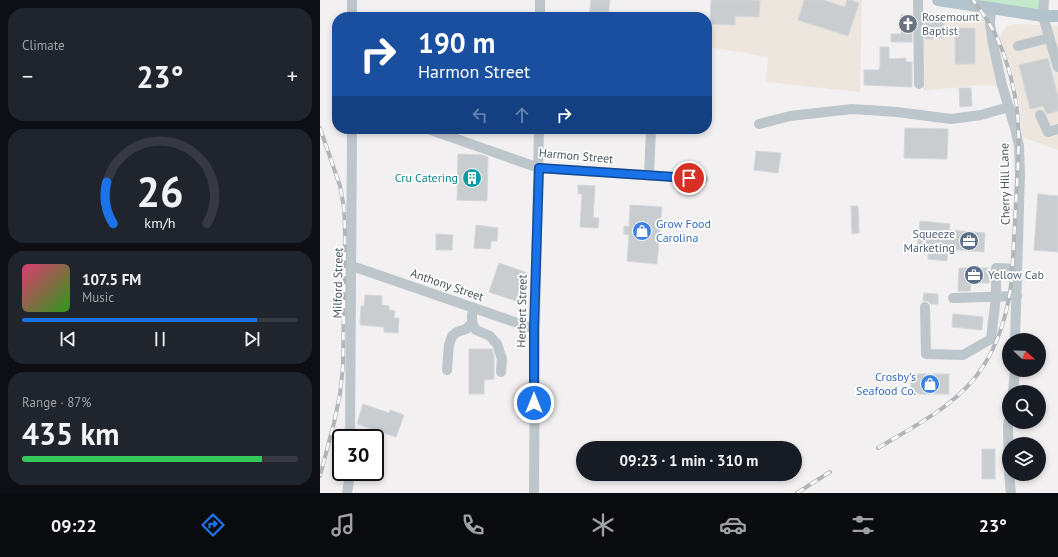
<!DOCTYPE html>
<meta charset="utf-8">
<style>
:root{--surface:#171b24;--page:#20242c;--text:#f1f3f6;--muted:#9ea1a6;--line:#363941;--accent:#1a73e8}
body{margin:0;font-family:"PT Sans",sans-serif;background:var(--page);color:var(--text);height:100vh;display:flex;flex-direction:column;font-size:15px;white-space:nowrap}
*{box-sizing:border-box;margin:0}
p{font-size:13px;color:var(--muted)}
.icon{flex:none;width:22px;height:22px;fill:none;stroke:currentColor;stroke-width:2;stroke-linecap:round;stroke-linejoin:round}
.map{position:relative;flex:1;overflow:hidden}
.drawer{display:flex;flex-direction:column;gap:8px;padding:8px;background:#0d0f14;width:320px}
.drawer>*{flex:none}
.banner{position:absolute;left:12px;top:12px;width:380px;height:122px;border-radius:16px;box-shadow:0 2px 6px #0003;background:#1a4fa0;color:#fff;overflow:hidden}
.needle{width:26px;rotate:112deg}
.fabs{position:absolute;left:682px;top:333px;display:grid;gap:8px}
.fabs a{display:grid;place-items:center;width:44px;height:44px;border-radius:50%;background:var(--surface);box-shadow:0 2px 6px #0003;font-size:20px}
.speed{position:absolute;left:12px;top:429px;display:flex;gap:8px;font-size:20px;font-weight:700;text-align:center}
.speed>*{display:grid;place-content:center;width:52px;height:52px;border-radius:50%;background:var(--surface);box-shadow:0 2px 6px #0003;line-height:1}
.speed .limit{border:2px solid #111;border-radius:6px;background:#fff;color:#111}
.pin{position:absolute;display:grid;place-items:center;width:34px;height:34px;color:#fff;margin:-17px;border:2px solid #fff;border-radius:50%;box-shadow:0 1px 4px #0007}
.me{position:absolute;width:44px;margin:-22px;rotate:0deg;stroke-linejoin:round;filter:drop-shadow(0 0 3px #0008)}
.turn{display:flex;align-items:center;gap:14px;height:84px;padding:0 20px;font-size:18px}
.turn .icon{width:52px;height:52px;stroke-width:2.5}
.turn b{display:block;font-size:28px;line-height:34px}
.lanes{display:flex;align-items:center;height:38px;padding:0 20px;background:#0003;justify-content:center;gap:20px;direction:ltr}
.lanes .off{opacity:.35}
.big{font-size:30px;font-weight:700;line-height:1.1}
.drawer .tile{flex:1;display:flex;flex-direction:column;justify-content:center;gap:6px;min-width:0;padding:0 14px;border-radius:16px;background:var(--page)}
.drawer .dial{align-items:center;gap:0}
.dial svg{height:104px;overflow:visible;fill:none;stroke:var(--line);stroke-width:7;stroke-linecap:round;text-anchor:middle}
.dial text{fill:var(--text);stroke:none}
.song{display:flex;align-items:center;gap:12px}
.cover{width:48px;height:48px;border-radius:6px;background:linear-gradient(135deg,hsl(340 70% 55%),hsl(110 70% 35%))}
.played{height:4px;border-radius:2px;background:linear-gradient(90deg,var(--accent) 85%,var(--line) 85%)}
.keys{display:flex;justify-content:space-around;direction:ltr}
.heat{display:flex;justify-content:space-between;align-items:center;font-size:22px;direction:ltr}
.charge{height:6px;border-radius:3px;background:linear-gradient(90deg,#34c759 87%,var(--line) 0)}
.trip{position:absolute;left:256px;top:441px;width:226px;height:40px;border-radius:20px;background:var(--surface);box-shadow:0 2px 6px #0003;font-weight:700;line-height:40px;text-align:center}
.menu{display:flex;height:64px;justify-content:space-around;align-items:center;background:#090b0e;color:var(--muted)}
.menu .icon{width:28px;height:28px}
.menu .current{color:var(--accent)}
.menu b{font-size:18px;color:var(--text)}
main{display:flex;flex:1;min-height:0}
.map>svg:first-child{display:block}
.commercial{fill:#ece6df}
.green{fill:#c3eacc}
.building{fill:#cacdd0;stroke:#d4d7da}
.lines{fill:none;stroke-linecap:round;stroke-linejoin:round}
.minor{stroke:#bdc6cb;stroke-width:10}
.major{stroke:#b3c3cb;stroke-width:12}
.rail-casing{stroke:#b2b6b9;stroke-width:4}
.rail{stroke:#fff;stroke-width:2.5;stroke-dasharray:8;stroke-linecap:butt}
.route-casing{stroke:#114b97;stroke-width:10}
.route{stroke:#1a73e8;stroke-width:7}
.labels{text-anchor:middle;stroke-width:3.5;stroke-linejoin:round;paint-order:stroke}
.worship-label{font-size:12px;fill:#5b616d;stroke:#fff;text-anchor:start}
.street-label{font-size:12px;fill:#4a555b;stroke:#fff}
.culture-label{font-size:12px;fill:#0d838f;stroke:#fff;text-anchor:end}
.shop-label{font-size:12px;fill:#366cbe;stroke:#fff;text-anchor:start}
.service-label{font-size:12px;fill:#4e5e75;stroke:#fff;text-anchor:end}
</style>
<main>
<section class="drawer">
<div class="tile"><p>Climate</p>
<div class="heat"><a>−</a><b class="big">23°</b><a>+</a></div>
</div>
<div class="tile dial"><svg viewBox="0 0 100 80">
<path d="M14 69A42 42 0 1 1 86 69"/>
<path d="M14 69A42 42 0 0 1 9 37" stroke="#1a73e8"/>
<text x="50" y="56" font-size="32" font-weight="700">26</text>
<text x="50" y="72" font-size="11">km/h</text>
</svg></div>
<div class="tile">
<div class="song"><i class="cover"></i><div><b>107.5 FM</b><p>Music</p></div></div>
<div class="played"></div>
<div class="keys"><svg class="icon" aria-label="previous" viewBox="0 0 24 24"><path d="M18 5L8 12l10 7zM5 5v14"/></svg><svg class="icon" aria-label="pause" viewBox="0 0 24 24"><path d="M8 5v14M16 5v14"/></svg><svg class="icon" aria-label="next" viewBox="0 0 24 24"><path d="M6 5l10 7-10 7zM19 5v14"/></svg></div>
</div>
<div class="tile"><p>Range · 87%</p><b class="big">435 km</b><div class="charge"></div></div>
</section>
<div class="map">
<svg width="738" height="493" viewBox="0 0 738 493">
<rect width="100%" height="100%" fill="#f2f0f0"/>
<g class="commercial">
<polygon points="391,0 542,0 540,92 446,82 448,57 389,47"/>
<polygon points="603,12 670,21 682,86 657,85 603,91"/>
<polygon points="695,24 738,26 738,150 702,137 699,101 691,66 680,39 682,32 688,25"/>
</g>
<polygon class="green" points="619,0 724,0 723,16"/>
<g class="building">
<polygon points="271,0 290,0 288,17 269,17"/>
<polygon points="391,0 440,0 439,17 415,16 415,25 390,24"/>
<polygon points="484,0 503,0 525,7 527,0 531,0 539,3 528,36 478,20"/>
<polygon points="581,15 592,15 592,42 571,42 571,34 581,34"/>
<polygon points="605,18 614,18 614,20 624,20 623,38 613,37 613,39 605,39"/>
<rect x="635" y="28" width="20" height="36"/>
<polygon points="560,47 569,47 569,59 586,58 586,62 592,62 592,87 544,85 544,70 559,70 559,68 560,68"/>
<polygon points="728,58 738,97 738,111 727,114 723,106 710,109 699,65"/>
<polygon points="639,88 651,88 652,106 640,107"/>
<polygon points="585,128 628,129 627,159 584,158"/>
<polygon points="436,151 461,153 458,173 434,170"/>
<polygon points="138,154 162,155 168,157 167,201 137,200"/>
<polygon points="258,185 275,186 273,218 279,218 278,228 260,227 262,194 258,194"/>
<polygon points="718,194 738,196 738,252 714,250"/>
<polygon points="310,205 342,207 337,264 307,261 309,235 304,234 304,226 309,227"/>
<polygon points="531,206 538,206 539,233 532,234"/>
<polygon points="600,221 630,224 629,230 665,233 664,252 628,249 627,261 608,259 608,253 597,252"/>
<polygon points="156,225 178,228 177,241 171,241 170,249 154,248"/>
<polygon points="116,234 133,235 132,250 116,250"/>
<polygon points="179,263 208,273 201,294 207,297 205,304 169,292"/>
<polygon points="639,268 669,268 669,283 651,283 650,291 638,291"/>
<polygon points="604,293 618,294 618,304 611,304 608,301 603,301"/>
<polygon points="45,295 62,296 62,305 69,306 69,310 75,311 74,318 79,318 78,333 64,332 64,327 40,325 41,306 44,306"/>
<polygon points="633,314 663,317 662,330 632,327"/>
<polygon points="149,349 172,349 174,357 174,379 164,380 164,394 149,394"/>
<rect x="591" y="374" width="38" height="20"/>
<polygon points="43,404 69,413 70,410 84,415 76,437 37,424"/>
<rect x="662" y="449" width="13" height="30"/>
</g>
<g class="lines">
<g class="minor">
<polyline points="32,0 32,17"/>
<polyline points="598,0 599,84"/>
<polyline points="724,0 723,16 738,67"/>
<polyline points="671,7 670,24 673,44 682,85 695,128 699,146 700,174 695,340"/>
<polyline points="220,17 220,0"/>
<polyline points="698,46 729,38"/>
<polyline points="720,115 728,132 738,129"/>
<polyline points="439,124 470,116 532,109 577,112 631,119 661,115 689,107"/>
<polyline points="108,129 219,168 383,179"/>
<polyline points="329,175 331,129"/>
<polyline points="32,266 215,329"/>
<polyline points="633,298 697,296"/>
<polyline points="605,307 606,354 643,355 671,339 676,297 676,268 697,269"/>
<polyline points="154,308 152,315 152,323 156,330 170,336 177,344 182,359 181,372"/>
<polyline points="127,370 129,345 132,336 137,332 146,329 152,323"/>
<polyline points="693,392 695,370"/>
<polyline points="689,420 688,426 689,470"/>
<polyline points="30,438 32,129"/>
<polyline points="689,474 691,493"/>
<polyline points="27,493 29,481 29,472"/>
<polyline points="214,493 215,329 219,129"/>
</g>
<polyline class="major" points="618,0 723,16 738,16"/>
<g class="rail-casing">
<g id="rail">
<polyline points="0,128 20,186 24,208 25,232 23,366 20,394 14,423 0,476"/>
<path d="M558 448C596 425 640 404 664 365 677 344 685 321 689 297 692 285 692 271 693 258 694 239 695 220 696 201 698 166 701 131 695 96 691 74 682 44 670 25 665 16 659 8 653 0"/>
<polyline points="477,493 510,472"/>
</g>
</g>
<use href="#rail" class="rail"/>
</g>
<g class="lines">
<g class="route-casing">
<polyline id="route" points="214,403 214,328 219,168 369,178"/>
</g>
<use href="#route" class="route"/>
</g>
<defs>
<g id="church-disc" transform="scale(1)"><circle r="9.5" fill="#6b7280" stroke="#fff"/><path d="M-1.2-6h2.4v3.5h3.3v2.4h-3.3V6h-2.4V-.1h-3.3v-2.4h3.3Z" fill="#fff"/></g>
<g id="building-disc" transform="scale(1)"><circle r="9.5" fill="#0f9aa8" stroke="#fff"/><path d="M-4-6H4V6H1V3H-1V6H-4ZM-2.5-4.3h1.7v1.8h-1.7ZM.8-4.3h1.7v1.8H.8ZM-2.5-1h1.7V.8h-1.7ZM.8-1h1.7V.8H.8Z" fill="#fff"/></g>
<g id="shop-disc" transform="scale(1)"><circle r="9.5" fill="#3f7fe0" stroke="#fff"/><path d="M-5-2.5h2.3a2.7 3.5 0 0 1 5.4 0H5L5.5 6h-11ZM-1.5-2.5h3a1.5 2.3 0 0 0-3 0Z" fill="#fff"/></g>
<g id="office-disc" transform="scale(1)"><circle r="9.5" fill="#5c6f8a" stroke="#fff"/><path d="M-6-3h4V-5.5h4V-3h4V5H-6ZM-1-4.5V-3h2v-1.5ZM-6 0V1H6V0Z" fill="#fff"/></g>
</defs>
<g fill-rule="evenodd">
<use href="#church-disc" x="588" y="24"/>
<use href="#building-disc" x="152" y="178"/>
<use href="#shop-disc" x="322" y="231"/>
<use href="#office-disc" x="649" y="241"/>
<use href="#office-disc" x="654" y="275"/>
<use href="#shop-disc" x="610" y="384"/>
</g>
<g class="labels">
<g class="worship-label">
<text x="602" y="21">Rosemount<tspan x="602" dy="14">Baptist</tspan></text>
</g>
<g class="street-label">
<text transform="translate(256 156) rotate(5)" y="4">Harmon Street</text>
<text transform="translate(685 184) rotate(-91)" y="4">Cherry Hill Lane</text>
<text transform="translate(18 283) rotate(-89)" y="4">Milford Street</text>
<text transform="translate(127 285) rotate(19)" y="4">Anthony Street</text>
<text transform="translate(202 311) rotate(-89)" y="4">Herbert Street</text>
</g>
<g class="culture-label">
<text x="138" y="182">Cru Catering</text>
</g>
<g class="shop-label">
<text x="336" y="228">Grow Food<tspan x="336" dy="14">Carolina</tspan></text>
<text x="596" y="381" text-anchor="end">Crosby's<tspan x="596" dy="14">Seafood Co.</tspan></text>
</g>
<g class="service-label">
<text x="635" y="238">Squeeze<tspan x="635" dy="14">Marketing</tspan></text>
<text x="668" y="279" text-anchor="start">Yellow Cab</text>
</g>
</g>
</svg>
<div class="fabs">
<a><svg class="needle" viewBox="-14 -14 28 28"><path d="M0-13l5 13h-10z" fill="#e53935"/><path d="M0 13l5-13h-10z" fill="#9ea1a6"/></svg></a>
<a><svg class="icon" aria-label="search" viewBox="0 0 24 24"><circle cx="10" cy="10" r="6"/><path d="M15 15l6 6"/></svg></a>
<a><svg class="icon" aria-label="layers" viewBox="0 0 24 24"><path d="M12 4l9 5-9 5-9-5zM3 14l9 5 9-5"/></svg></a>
</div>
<div class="speed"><div class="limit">30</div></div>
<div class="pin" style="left:369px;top:178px;background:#d93025"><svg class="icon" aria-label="arrive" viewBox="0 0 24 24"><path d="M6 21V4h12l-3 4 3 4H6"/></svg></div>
<svg class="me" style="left:214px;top:403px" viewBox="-20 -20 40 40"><circle r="17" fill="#1a73e8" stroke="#fff" stroke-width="3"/><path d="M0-11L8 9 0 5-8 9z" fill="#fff"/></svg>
<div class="trip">09:23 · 1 min · 310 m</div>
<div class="banner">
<div class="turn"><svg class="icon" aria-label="right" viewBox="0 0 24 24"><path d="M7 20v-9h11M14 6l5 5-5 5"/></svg><div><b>190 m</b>Harmon Street</div></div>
<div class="lanes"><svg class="icon off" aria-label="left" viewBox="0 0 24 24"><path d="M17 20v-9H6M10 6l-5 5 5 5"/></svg><svg class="icon off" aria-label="ahead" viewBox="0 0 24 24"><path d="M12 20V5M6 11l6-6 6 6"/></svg><svg class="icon" aria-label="right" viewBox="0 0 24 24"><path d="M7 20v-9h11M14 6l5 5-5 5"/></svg></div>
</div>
</div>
</main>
<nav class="menu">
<b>09:22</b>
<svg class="icon current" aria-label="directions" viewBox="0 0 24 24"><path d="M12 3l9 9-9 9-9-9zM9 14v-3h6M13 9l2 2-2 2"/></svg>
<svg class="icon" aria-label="music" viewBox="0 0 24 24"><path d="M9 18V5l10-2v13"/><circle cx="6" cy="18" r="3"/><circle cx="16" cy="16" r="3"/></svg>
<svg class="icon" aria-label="phone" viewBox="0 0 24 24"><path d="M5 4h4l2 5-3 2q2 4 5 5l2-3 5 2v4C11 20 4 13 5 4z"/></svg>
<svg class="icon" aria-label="climate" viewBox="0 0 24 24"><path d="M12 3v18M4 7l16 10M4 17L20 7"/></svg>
<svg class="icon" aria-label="car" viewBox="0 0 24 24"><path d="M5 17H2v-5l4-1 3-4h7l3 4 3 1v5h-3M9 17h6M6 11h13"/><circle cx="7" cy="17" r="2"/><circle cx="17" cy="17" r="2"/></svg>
<svg class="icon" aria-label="filters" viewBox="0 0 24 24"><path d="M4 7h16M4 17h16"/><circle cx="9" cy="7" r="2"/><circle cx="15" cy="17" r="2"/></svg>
<b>23°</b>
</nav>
